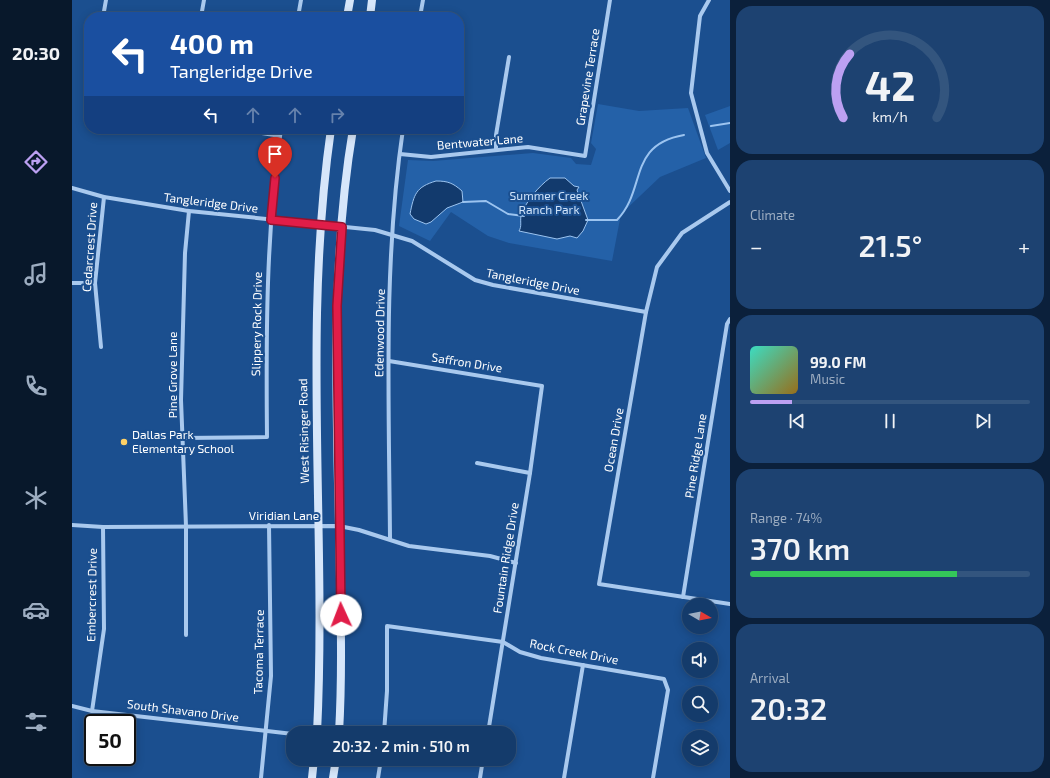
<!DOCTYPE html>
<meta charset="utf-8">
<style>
:root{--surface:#143b6b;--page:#1d4271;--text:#f1f3f6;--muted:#9dadc1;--line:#33557e;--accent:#bca0f2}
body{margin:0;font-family:"Exo 2",sans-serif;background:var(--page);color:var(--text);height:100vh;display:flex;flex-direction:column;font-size:15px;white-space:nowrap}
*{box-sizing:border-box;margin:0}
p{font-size:13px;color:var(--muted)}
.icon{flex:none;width:22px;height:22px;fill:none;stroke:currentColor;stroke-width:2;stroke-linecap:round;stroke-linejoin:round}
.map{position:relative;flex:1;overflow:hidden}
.drawer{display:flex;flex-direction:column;gap:6px;padding:6px;background:#0b203b;width:320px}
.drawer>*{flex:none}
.guide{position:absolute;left:12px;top:12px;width:380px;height:122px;border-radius:16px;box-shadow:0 2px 10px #0003,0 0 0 1px var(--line);background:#1a4fa0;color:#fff;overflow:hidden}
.needle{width:26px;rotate:99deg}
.buttons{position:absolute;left:610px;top:598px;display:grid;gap:8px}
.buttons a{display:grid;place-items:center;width:36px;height:36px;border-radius:50%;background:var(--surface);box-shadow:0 2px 10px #0003,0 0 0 1px var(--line);font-size:20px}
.speed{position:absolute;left:12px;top:714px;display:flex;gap:8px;font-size:20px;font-weight:700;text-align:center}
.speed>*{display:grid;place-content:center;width:52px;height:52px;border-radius:50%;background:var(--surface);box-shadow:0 2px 10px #0003,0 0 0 1px var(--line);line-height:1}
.speed .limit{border:2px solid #111;border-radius:6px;background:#fff;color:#111}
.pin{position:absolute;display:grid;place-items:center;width:34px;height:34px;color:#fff;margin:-41px -17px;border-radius:50% 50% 50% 0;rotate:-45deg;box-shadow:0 0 4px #0007}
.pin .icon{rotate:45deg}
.me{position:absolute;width:44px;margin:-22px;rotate:358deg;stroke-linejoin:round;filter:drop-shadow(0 0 3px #0008)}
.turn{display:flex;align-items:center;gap:14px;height:84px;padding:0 20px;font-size:18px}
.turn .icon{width:52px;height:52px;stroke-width:2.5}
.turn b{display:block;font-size:28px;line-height:34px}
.lanes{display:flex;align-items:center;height:38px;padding:0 20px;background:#0003;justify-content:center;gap:20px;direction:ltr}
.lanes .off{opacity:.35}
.big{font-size:30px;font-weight:600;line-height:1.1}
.drawer .widget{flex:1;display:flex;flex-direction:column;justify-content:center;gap:6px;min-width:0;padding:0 14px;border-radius:16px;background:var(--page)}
.drawer .dial{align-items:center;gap:0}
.dial svg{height:104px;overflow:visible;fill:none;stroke:var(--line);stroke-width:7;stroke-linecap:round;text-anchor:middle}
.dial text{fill:var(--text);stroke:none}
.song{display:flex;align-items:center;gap:12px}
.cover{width:48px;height:48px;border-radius:6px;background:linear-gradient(135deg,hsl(170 70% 55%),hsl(40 70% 35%))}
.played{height:4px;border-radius:2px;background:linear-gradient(90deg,var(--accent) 15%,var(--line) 15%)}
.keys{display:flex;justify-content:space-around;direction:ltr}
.heat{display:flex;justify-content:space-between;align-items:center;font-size:22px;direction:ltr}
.charge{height:6px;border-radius:3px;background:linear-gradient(90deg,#34c759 74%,var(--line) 0)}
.trip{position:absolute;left:214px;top:726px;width:230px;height:40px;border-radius:16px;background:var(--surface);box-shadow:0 2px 10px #0003,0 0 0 1px var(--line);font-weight:600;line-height:40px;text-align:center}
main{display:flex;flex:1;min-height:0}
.tab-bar{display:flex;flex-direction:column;width:72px;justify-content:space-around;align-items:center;background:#08182b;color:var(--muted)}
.tab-bar .icon{width:28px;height:28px}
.tab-bar .selected{color:var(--accent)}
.tab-bar b{font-size:18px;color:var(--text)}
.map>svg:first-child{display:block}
.green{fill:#2461a8}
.water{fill:#123a6d;stroke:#9cc4f0}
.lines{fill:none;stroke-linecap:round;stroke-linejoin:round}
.stream{stroke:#9cc4f0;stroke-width:2}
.minor{stroke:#a9c9ee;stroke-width:4}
.secondary{stroke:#d6e6fa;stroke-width:8}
.route-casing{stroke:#92132f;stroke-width:10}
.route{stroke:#e11d48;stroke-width:7}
.poi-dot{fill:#ffd166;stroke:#1b4f8f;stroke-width:1.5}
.labels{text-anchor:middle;stroke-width:4;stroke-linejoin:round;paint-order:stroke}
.street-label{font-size:12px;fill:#fff;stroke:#1b4f8f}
.park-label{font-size:12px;fill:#cfe3fa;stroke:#1b4f8f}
.poi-label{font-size:12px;fill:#fff;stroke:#1b4f8f;text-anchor:start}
</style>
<main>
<nav class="tab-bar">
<b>20:30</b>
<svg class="icon selected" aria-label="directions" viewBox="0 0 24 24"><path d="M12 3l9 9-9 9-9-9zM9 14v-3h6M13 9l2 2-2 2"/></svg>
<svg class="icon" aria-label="music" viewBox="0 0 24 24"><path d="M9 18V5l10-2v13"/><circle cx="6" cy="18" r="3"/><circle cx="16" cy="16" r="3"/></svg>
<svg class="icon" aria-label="phone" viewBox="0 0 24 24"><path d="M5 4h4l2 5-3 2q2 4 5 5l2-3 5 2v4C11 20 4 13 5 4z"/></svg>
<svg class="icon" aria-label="climate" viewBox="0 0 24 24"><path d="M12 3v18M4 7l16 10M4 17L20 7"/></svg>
<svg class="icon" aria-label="car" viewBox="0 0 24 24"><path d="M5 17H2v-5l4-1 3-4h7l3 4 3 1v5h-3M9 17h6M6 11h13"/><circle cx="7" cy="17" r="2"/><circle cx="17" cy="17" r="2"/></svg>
<svg class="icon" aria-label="filters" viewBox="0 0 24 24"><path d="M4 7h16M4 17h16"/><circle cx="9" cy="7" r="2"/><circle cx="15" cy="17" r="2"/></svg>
</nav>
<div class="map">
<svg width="658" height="778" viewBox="0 0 658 778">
<rect width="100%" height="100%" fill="#1b4f8f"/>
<g class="green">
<polygon points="526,104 567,111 616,108 634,158 588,177 549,214 540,261 437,243 416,236 379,212 358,241 327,226 336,160 361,161 461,153 499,158 504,164 519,165 524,149 519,143"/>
<polygon points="658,106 658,143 646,150 633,115"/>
</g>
<g class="water">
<path d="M478 178H493L502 186 507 187 505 190 516 220 511 231 505 238 498 236 485 239 447 231C450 226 448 222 449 216 453 202 467 186 478 178Z"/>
<path d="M364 181C376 181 381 183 390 191L391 202 375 208 359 222 354 224 342 219 338 214C342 194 344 187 364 181Z"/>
</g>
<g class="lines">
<g class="stream">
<polyline points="639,126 658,123"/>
<polyline points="391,202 414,201 436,214 452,216"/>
<path d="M514 220H545C575 189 555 145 612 135"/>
</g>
<g class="minor">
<polyline points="637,0 628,16 619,93 635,153 658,191"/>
<polyline points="31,17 34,0"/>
<polyline points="129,17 132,0"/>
<polyline points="226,17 229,0"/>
<polyline points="348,17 351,0"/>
<polyline points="165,129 208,136"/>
<polyline points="424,150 424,135 437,57"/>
<polyline points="328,154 359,157 456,147 513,156 538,0"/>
<polyline points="0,188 32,197 117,211 303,230 340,241 403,280 421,285 574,312"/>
<polyline points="658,202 610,233 585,267 574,312 527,584 658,604"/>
<polyline points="0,283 23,283"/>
<polyline points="29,347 23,283 32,197"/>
<polyline points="317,361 470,386 458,473 416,733"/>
<path d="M111 438 195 437C194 334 194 231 209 129"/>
<polyline points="405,463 458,473"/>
<polyline points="0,525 31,527 267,526 287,530 337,546 418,556 444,563"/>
<path d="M318 539C317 402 311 264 331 129"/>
<polyline points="611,597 655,324 658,319"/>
<polyline points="114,635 114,526 109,400 113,253 117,211"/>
<polyline points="0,706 20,711 221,734"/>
<polyline points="20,711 32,629 31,527"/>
<polyline points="312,733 315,691 315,626 431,642 448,652 469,658 592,679 596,690 581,778"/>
<polyline points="189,778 199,676 197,525"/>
<polyline points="306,778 309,759"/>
<polyline points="408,778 411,759"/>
<polyline points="492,778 511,665"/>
</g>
<g class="secondary">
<polyline points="275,17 278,0"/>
<polyline points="298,17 300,0"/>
<path d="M245 733C255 532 230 330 259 129"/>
<path d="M267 733C271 664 268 595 267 526 264 395 259 259 281 129"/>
<polyline points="240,778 242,759"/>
<polyline points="261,778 264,759"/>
</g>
</g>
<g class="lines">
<g class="route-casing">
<polyline id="route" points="203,178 199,220 270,227 265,306 269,615"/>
</g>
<use href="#route" class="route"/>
</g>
<circle class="poi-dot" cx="52" cy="442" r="4"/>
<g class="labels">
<g class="street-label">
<text transform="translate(516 77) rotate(-81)" y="4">Grapevine Terrace</text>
<text transform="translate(408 142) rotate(-5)" y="4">Bentwater Lane</text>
<text transform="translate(139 203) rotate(7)" y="4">Tangleridge Drive</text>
<text transform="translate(18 247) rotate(-86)" y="4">Cedarcrest Drive</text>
<text transform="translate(461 282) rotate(11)" y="4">Tangleridge Drive</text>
<text transform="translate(185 324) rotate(-89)" y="4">Slippery Rock Drive</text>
<text transform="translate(308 333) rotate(-89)" y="4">Edenwood Drive</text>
<text transform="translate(395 363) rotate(9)" y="4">Saffron Drive</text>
<text transform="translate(101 375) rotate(-90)" y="4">Pine Grove Lane</text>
<text transform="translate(232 431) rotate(-91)" y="4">West Risinger Road</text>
<text transform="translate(542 440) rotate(-80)" y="4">Ocean Drive</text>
<text transform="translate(624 456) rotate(-81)" y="4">Pine Ridge Lane</text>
<text x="212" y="520">Viridian Lane</text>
<text transform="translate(434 558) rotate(-81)" y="4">Fountain Ridge Drive</text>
<text transform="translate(20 595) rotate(-89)" y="4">Embercrest Drive</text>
<text transform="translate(187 652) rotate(-89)" y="4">Tacoma Terrace</text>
<text transform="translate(502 652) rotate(11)" y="4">Rock Creek Drive</text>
<text transform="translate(111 711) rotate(7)" y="4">South Shavano Drive</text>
</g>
<g class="park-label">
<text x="477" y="200">Summer Creek<tspan x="477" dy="14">Ranch Park</tspan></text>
</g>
<g class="poi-label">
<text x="60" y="439">Dallas Park<tspan x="60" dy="14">Elementary School</tspan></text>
</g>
</g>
</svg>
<div class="buttons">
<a><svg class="needle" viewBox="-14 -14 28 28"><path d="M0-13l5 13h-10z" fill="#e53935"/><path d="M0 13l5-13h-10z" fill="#9dadc1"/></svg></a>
<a><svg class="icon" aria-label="sound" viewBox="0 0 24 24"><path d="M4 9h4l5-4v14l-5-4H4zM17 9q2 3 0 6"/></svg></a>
<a><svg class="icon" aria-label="search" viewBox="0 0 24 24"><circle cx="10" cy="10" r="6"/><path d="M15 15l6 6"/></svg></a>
<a><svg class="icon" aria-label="layers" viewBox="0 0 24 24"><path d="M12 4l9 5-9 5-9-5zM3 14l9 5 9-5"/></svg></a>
</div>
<div class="speed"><div class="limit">50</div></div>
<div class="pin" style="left:203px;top:178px;background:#d93025"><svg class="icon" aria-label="arrive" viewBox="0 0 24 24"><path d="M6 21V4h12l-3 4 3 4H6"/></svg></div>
<svg class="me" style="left:269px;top:615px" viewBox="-20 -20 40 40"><circle r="19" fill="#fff"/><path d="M0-13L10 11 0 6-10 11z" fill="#e11d48"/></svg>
<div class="trip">20:32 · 2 min · 510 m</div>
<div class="guide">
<div class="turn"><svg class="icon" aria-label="left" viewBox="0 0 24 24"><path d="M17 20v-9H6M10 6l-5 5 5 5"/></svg><div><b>400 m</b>Tangleridge Drive</div></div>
<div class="lanes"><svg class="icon" aria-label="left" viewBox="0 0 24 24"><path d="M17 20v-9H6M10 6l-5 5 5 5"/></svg><svg class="icon off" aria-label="ahead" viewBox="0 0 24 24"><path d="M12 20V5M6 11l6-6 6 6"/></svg><svg class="icon off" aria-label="ahead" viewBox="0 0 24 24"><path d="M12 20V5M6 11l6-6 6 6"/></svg><svg class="icon off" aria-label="right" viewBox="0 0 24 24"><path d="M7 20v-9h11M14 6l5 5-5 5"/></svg></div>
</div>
</div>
<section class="drawer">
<div class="widget dial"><svg viewBox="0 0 100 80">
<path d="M14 69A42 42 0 1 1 86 69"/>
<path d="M14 69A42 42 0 0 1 19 20" stroke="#bca0f2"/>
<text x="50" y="56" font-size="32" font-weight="700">42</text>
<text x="50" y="72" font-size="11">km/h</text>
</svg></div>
<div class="widget"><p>Climate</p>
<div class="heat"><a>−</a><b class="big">21.5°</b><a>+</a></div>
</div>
<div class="widget">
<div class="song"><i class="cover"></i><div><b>99.0 FM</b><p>Music</p></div></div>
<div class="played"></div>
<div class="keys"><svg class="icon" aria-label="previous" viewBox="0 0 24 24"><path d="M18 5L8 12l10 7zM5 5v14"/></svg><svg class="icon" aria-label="pause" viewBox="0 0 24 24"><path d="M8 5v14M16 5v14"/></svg><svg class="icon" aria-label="next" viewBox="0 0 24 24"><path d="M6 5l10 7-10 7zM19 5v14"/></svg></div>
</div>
<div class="widget"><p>Range · 74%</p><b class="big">370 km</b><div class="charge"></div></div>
<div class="widget"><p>Arrival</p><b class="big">20:32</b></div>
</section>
</main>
